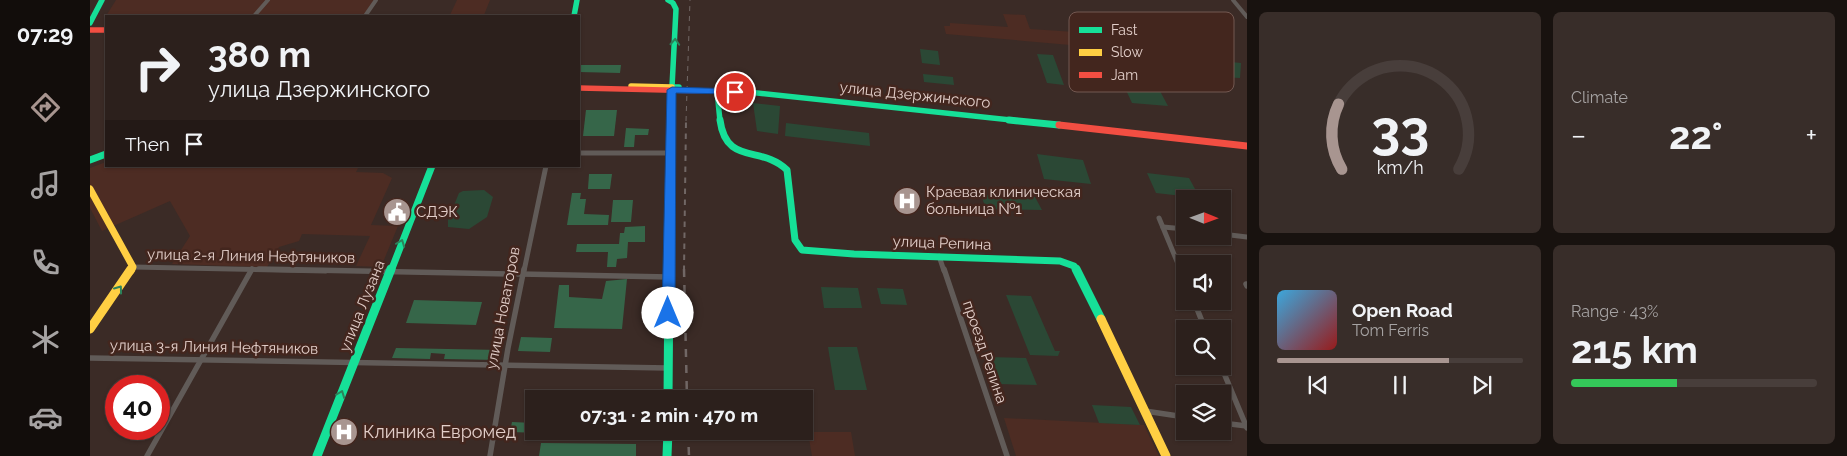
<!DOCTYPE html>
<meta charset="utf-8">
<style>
:root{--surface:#2c201c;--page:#382d29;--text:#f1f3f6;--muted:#a6a3a3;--line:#483e3b;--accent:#a89590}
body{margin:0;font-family:Raleway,sans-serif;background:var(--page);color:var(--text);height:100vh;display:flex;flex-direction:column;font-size:19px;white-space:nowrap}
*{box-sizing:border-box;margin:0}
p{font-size:16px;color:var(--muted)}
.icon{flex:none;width:28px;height:28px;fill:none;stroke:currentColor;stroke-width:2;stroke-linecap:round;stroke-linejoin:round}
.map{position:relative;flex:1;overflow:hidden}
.panel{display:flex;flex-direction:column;gap:12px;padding:12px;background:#18120f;width:600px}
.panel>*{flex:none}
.guide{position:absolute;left:15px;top:15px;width:475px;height:152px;border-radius:0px;box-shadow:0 1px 4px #0004,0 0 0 1px var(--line);background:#2c201c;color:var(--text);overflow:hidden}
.needle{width:32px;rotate:91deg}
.fabs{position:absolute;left:1086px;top:190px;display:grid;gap:10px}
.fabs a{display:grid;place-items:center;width:55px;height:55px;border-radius:0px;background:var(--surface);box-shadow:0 1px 4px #0004,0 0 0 1px var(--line);font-size:25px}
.speed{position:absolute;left:15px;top:375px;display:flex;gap:10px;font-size:25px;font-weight:700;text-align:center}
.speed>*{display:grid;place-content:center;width:65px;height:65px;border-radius:50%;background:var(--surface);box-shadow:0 1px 4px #0004,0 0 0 1px var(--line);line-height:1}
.speed .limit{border:8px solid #d22;background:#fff;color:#111}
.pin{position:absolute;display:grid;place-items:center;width:42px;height:42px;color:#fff;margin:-21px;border:2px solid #fff;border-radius:50%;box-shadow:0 1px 5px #0007}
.me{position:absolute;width:55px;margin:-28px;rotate:0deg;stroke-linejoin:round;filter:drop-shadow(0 0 4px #0008)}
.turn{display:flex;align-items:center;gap:18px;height:105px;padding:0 20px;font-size:22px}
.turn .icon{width:65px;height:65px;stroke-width:2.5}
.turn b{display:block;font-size:35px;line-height:42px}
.then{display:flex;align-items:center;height:48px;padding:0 20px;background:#0003;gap:10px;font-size:19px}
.big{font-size:38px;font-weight:700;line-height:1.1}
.panel .tile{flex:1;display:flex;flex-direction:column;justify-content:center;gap:8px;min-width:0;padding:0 18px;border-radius:8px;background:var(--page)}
.panel .dial{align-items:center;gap:0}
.dial svg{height:130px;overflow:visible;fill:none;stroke:var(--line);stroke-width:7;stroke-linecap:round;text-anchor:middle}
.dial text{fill:var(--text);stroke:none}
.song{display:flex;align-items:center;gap:15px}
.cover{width:60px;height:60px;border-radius:8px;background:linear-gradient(135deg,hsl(200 70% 55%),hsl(0 70% 35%))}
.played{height:5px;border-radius:2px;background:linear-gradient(90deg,var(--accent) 70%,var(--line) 70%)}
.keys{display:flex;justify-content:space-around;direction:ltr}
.heat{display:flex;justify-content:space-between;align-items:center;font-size:28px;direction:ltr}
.charge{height:8px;border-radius:4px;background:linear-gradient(90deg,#34c759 43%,var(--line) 0)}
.panel .tiles{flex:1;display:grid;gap:12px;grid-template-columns:repeat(2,1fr)}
.trip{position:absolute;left:435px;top:390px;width:288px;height:50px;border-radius:0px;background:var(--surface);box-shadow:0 1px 4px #0004,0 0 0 1px var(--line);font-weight:700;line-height:50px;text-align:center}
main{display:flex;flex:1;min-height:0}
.dock{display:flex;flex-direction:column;width:90px;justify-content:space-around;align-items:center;background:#120d0b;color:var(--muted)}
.dock .icon{width:35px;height:35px}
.dock .selected{color:var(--accent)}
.dock b{font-size:22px;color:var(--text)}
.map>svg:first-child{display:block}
.built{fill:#4d2c23}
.green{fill:#2b4835}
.forest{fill:#366649}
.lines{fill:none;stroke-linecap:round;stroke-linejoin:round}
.street-far2{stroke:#615b58;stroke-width:4}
.street-far1{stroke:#615b58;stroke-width:5}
.street{stroke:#615b58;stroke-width:5.5}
.fast-far2{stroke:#16e098;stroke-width:5.5}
.fast-far1{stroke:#16e098;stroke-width:7}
.fast{stroke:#16e098;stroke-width:9}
.slow-far2{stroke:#ffcf43;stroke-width:5.5}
.slow-far1{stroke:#ffcf43;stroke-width:7}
.slow{stroke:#ffcf43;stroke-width:9}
.jam-far1{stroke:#f24e42;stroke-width:5.5}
.jam{stroke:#f24e42;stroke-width:7}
.rail-far2{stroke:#716765;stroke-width:1;stroke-dasharray:5 5;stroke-linecap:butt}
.rail-far1{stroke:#716765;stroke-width:2;stroke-dasharray:5.5 5.5;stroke-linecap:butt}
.rail{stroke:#716765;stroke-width:2.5;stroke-dasharray:8 8;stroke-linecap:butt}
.oneway{stroke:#2c835b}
.route{fill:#1a73e8;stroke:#114b97}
.labels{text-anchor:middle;stroke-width:5;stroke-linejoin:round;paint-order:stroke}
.street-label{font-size:15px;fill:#e2cec9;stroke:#43261e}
.poi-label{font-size:15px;fill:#e2cec9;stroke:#43261e;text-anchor:start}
.near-poi-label{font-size:18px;fill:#e2cec9;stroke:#43261e;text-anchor:start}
.key{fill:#43261e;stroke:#735851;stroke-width:1}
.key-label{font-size:14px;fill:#e2cec9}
</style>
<main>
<nav class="dock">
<b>07:29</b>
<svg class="icon selected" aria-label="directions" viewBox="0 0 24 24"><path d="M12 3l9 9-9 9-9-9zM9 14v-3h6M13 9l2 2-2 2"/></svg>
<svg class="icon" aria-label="music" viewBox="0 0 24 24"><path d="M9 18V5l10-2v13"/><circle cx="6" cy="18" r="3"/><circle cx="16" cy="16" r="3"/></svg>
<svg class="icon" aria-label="phone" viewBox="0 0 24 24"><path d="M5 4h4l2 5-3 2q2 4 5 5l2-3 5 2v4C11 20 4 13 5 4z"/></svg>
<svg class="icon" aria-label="climate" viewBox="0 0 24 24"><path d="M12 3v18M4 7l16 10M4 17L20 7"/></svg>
<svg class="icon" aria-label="car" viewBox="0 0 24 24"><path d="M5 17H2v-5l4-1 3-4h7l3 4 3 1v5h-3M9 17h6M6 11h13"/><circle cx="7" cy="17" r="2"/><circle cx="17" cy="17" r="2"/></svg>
</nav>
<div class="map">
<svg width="1157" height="456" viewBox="0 0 1157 456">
<rect width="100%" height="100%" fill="#3b2b26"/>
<g class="built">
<polygon points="26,0 284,0 273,16 16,16"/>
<polygon points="367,0 400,0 394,15 360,15"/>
<polygon points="913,14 935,15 940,29 1000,33 998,27 1016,29 1026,49 856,34 854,26 860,26 860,23 918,27"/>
<polygon points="16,162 16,166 269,166 266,172 293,173 302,178 281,225 308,226 291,267 266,266 280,236 212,234 209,241 189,247 177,267 82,264 100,236 80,201 12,231 0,208 0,168"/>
<polygon points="914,418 1054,425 1069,456 926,456"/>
<polygon points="718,432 761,432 765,456 722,456"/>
</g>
<g class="green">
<polygon points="830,49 848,51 850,65 832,63"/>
<polygon points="947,54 963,55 974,85 957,83"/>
<polygon points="1101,58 1151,63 1150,78 1113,76"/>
<polygon points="833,74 863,77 864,85 834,82"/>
<polygon points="1029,75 1063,78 1078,106 1042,103"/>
<polygon points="663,103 690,106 688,134 667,131"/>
<polygon points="696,123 779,133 780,146 695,136"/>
<polygon points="947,154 993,160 1001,184 954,179"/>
<polygon points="1057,173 1099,178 1110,198 1066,193"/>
<polygon points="394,190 403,197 397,217 379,229 358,227 358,220 369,193 373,191"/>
<polygon points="891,195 945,197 952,210 896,209"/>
<polygon points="731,287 768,288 772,308 734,308"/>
<polygon points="787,288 813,289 817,305 791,304"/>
<polygon points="916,295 941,296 965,351 970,351 968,356 940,355"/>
<polygon points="738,347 767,347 777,390 745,390"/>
<polygon points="898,357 936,358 947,385 908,384"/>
<polygon points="1002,405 1041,407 1050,425 1009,423"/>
</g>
<g class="forest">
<polygon points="489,65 531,65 530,73 489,72"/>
<polygon points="496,110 527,110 524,136 493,136"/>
<polygon points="536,128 559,129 558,135 545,135 544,147 534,147"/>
<polygon points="499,174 522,174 520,189 498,189"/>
<polygon points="482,193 491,193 490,199 496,199 494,214 519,215 518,225 477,225"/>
<polygon points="523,200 543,200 541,222 521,222"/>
<polygon points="555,226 555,242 538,242 537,258 527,259 526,267 517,267 518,252 486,252 487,244 529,244 530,233 534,233 535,227"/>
<polygon points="537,279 532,329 464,328 469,285 479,285 479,297 512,299 516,281"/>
<polygon points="324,300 392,302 386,325 316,323"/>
<polygon points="431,337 462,338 460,352 428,351"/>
<polygon points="306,348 411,350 409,360 354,359 355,354 341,353 340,359 302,358"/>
<polygon points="422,422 444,423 444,431 452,433 420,432"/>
<polygon points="451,443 546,444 546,456 449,456"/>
</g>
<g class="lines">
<g class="street-far2">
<polyline points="1143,0 1157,17"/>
<polyline points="164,16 178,0"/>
<polyline points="275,16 286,0"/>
</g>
<g class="street-far1">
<polyline points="489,153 580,153"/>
<polyline points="1069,218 1091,271"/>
<polyline points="1073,227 1095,229"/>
<polyline points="1132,234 1157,237"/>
<polyline points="849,256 854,271"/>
<polyline points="43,267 236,271"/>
<polyline points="434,271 456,166"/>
</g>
<g class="street">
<polyline points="169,269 579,277"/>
<polyline points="854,269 917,456"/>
<polyline points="1091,269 1095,280"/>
<polyline points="1156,284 1157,286"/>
<polyline points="1104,301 1115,329"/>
<polyline points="0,358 578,368"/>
<polyline points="1131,366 1157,428"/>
<polyline points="1055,411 1095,417"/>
<polyline points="1132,423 1157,426"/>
<polyline points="57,456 162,269"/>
<polyline points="400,456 418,348 434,269"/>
</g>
<g class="fast-far2">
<polyline points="578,0 583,3 586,9 582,87 589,87"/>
<polyline points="484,16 487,0"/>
<polyline points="0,23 12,0"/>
<polyline points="627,91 630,121"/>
<polyline points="658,92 931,121"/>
</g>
<g class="fast-far1">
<path d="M630 120C636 166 672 145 697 170L705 240 712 250 764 254 970 261 984 266 987 271"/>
<polyline points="919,120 969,125"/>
<polyline points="0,160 16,154"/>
<polyline points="301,271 342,166"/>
</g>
<g class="fast">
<polyline points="986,269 1011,319"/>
<polyline points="578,399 579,273"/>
<polyline points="227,456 301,269"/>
<polyline points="577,456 578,431"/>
</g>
<polyline class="slow-far2" points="541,86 582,87 581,121"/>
<g class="slow-far1">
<polyline points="0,189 43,267 41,271"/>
<polyline points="579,271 581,120"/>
</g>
<g class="slow">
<polyline points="579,273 579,269"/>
<polyline points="1011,319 1076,456"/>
<polyline points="0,329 41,269"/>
</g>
<g class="jam-far1">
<polyline points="0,30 16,30"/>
<polyline points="489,88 658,92"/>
</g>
<polyline class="jam" points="969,125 1157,146"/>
<polyline class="rail-far2" points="596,121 600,0"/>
<polyline class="rail-far1" points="594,271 596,120"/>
<g class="rail">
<polyline points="594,269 597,399"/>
<polyline points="598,431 599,456"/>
</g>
</g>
<defs><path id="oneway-chevron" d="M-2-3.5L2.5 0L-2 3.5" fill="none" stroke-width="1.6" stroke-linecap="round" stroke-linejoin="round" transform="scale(1.25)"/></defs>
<g class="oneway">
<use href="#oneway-chevron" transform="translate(585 42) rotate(-87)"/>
<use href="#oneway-chevron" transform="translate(311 243) rotate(-69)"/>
<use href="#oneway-chevron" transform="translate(29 289) rotate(-54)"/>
<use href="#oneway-chevron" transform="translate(251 394) rotate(-69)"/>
</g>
<polygon class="route" points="582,87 645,89 650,92 645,94 586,93 585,313 583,317 578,318 574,317 572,313 577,90"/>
<defs>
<g id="hospital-disc" transform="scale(1.4375)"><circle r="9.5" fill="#a89590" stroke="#43261e"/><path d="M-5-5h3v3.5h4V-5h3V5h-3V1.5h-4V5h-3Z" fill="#fff"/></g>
<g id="civic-disc" transform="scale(1.4375)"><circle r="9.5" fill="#a89590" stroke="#43261e"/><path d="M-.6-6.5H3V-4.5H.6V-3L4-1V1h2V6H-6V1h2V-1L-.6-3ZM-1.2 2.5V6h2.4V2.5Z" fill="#fff"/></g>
</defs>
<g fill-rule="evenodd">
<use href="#hospital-disc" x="817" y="201"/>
<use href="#civic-disc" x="307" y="212"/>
<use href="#hospital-disc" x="254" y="432"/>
</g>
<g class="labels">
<g class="street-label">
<text transform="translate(825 95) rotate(6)" y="5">улица Дзержинского</text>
<text transform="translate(852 243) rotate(2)" y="5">улица Репина</text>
<text transform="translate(161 256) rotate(1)" y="5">улица 2-я Линия Нефтяников</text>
<text transform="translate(272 306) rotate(-68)" y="5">улица Лузана</text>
<text transform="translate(413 308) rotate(-79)" y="5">улица Новаторов</text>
<text transform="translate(124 347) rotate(1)" y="5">улица 3-я Линия Нефтяников</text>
<text transform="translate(895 352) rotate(71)" y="5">проезд Репина</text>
</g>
<g class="poi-label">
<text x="836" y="197">Краевая клиническая<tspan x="836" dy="17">больница №1</tspan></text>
<text x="326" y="217">СДЭК</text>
</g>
<g class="near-poi-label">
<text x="273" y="438">Клиника Евромед</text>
</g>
</g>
<rect x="979" y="12" width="165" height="80" rx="8" class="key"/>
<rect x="989" y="27" width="23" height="6" fill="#16e098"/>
<rect x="989" y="49" width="23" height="7" fill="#ffcf43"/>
<rect x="989" y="72" width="23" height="6" fill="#f24e42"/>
<g class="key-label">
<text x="1021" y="35">Fast</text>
<text x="1021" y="57">Slow</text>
<text x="1021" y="80">Jam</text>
</g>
</svg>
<div class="fabs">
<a><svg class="needle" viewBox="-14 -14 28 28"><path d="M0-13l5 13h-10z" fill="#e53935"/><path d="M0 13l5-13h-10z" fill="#a6a3a3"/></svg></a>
<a><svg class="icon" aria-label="sound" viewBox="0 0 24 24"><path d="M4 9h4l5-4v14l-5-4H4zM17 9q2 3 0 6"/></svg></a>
<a><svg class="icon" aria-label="search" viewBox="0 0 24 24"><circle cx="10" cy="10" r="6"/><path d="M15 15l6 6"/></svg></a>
<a><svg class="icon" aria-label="layers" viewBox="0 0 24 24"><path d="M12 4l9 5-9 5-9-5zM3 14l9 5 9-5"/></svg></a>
</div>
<div class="speed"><div class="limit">40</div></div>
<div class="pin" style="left:645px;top:92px;background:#d93025"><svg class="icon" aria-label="arrive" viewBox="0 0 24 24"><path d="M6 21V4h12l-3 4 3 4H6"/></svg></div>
<svg class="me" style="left:578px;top:313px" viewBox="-20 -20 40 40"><circle r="19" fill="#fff"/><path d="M0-13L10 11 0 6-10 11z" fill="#1a73e8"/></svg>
<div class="trip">07:31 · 2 min · 470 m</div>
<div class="guide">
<div class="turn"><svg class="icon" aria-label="right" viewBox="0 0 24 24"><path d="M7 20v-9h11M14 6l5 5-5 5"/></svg><div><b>380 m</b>улица Дзержинского</div></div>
<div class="then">Then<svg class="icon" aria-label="arrive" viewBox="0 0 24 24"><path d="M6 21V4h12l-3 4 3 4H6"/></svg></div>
</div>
</div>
<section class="panel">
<div class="tiles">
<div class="tile dial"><svg viewBox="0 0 100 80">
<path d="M14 69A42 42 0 1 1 86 69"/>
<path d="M14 69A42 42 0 0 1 12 29" stroke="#a89590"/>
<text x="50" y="56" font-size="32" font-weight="700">33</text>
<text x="50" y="72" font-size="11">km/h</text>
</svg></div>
<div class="tile"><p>Climate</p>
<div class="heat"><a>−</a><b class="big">22°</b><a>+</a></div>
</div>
<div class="tile">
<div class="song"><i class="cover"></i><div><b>Open Road</b><p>Tom Ferris</p></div></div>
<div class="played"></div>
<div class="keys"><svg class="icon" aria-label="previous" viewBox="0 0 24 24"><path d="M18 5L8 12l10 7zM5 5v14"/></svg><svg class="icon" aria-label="pause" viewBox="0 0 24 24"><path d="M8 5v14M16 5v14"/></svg><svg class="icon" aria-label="next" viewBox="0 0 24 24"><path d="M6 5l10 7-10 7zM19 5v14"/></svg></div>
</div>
<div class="tile"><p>Range · 43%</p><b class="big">215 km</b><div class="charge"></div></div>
</div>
</section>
</main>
